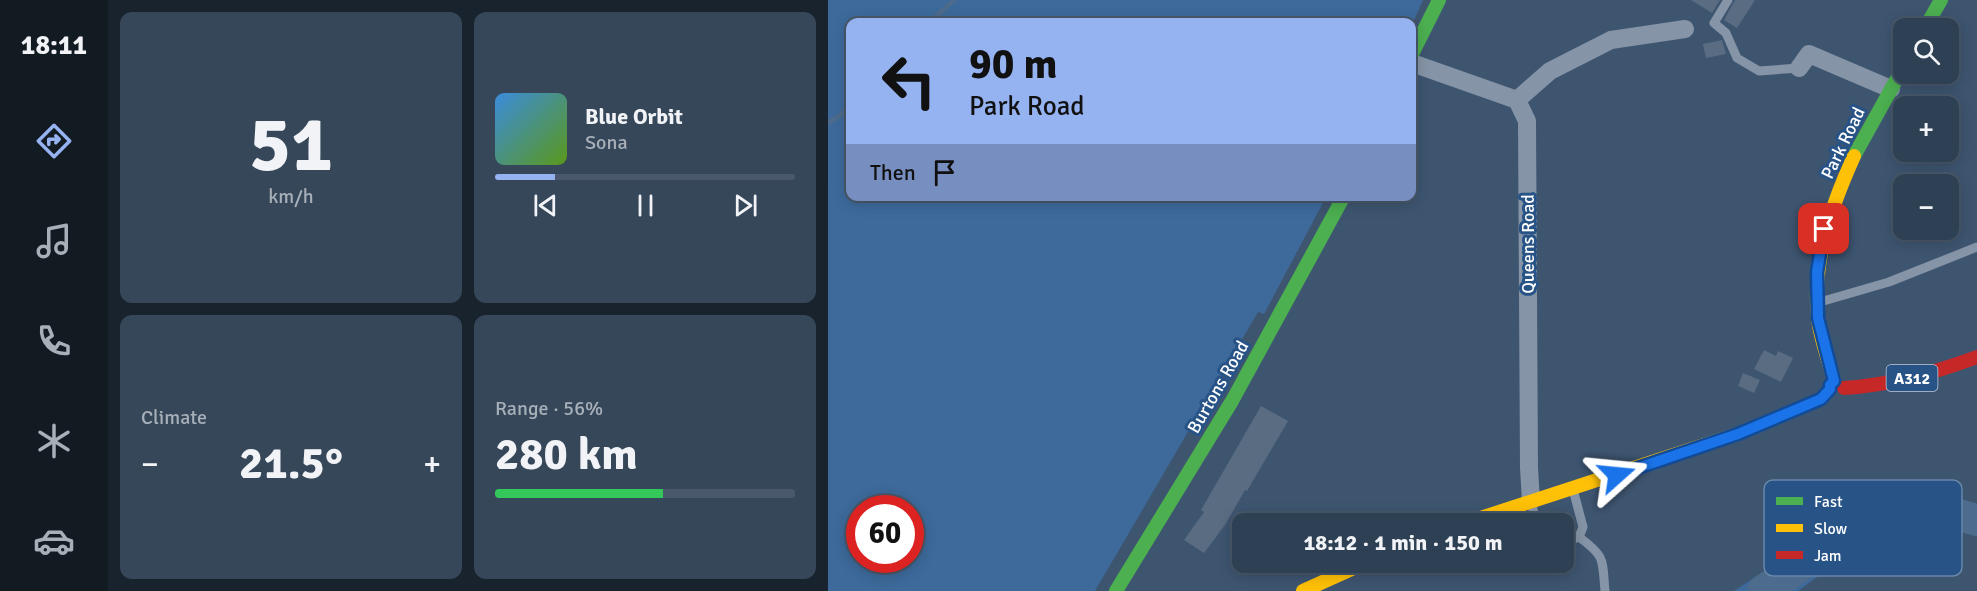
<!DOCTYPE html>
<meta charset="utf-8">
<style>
:root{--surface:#2e4054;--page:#36475a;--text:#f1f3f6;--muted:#a7afb8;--line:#49596b;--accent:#95b2f1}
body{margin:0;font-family:Signika,sans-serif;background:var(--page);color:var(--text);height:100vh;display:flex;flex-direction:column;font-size:22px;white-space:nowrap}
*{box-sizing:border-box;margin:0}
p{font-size:20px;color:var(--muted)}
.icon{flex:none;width:33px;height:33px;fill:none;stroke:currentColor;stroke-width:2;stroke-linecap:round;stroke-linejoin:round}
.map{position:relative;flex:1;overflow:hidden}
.sheet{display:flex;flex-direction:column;gap:12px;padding:12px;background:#19232e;width:720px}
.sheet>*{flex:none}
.hud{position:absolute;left:18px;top:18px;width:570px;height:183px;border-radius:12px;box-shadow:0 3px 15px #0003,0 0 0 2px var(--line);background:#95b2f1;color:#111;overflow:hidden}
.tools{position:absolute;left:1065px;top:18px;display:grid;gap:12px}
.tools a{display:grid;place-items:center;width:66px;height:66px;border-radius:12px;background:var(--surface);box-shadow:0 3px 15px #0003,0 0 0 2px var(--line);font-size:30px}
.speed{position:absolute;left:18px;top:495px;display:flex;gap:12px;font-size:30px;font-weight:700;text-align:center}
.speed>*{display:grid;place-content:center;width:78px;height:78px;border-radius:50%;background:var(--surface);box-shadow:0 3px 15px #0003,0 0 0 2px var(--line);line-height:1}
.speed .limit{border:9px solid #d22;background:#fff;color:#111}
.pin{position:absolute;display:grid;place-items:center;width:51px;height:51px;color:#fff;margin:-26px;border-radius:12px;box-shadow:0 3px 9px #0006}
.me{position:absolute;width:66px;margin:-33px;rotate:72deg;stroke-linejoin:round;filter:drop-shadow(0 0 4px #0008)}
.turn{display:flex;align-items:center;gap:21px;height:126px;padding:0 24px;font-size:27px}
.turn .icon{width:78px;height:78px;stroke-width:2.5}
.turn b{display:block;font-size:42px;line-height:51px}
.then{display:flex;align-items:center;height:57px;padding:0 24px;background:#0003;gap:12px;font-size:22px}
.big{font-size:45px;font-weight:700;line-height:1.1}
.sheet .widget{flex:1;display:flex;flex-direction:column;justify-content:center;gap:9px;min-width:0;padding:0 21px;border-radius:12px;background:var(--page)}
.sheet .dial{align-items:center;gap:0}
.dial b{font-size:78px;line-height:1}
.song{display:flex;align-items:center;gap:18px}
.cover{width:72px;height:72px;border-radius:9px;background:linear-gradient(135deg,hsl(210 70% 55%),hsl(90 70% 35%))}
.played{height:6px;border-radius:3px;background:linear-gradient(90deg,var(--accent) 20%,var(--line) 20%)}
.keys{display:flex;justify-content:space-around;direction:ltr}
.heat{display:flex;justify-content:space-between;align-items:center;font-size:33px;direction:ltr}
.charge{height:9px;border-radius:4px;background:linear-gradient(90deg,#34c759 56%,var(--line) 0)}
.sheet .tiles{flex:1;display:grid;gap:12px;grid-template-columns:repeat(2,1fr)}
.trip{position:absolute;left:404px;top:513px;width:342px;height:60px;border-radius:12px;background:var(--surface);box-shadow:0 3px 15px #0003,0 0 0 2px var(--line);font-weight:700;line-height:60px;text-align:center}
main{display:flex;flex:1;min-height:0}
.tabs{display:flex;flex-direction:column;width:108px;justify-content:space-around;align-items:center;background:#121a22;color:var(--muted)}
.tabs .icon{width:42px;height:42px}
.tabs .selected{color:var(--accent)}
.tabs b{font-size:27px;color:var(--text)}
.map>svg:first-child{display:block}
.green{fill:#3d6a9b;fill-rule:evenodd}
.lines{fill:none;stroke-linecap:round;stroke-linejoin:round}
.stream{stroke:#4d6b8d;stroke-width:5}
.river{stroke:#4d6b8d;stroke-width:32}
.building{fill:#596c81}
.lane{stroke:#8594a6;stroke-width:9}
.street{stroke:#8594a6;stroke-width:18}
.fast{stroke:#4caf50;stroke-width:14}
.slow{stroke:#ffc107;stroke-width:14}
.jam{stroke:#c62828;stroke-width:14}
.route-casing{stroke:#114b97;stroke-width:15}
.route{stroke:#1a73e8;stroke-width:10}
.labels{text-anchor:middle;stroke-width:6;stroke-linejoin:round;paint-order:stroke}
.shield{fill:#285386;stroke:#becbdb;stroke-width:1.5}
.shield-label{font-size:16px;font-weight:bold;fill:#fff}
.street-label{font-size:18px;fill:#fff;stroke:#285386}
.key{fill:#285386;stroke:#6887aa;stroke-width:1.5}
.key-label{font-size:16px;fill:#fff}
</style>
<main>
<nav class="tabs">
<b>18:11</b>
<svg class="icon selected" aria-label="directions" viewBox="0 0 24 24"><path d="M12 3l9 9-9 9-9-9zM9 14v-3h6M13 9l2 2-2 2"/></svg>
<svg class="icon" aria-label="music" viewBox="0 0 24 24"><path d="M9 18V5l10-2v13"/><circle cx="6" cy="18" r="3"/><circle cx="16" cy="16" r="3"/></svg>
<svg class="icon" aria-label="phone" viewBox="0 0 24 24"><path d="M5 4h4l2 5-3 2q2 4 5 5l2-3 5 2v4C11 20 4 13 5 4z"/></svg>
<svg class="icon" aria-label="climate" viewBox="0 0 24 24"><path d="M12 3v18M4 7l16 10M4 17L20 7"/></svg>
<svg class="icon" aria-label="car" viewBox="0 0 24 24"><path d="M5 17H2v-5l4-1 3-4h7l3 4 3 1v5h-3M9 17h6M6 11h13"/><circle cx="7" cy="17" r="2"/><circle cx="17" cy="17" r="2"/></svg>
</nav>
<section class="sheet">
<div class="tiles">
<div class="widget dial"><b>51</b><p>km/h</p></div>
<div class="widget">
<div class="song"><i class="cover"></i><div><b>Blue Orbit</b><p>Sona</p></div></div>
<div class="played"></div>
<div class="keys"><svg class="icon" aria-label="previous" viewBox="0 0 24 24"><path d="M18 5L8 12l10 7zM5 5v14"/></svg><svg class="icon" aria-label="pause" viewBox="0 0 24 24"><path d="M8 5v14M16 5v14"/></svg><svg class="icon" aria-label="next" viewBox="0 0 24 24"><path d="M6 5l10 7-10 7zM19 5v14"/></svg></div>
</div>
<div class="widget"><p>Climate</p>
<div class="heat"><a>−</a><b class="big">21.5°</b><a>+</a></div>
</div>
<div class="widget"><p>Range · 56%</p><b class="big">280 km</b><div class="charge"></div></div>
</div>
</section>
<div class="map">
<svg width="1149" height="591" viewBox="0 0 1149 591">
<rect width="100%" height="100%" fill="#3e5570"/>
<g class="green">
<path d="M0 0H595L584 25V22H22V196L498 197 436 314 430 312 267 591H0ZM82 508V560H32V508Z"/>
<polygon points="1055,493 1073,534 1059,533 1037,542 970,591 906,591"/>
</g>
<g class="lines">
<g class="stream">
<polyline points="102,22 126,0"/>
<polyline points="0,123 13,115 22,105"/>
</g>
<polyline class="river" points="935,591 1073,499 1149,520"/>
</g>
<g class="building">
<polygon points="863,0 892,0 884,13"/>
<polygon points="907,0 927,0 909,28 896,20"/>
<polygon points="894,40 898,54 878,58 875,44"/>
<polygon points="936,350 948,356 950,351 965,358 953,382 926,369"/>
<polygon points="915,373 932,380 926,393 910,386"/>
<polygon points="433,406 460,421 419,491 417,490 397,525 376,553 356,540 376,512 373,510"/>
</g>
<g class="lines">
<g class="lane">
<polyline points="900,0 886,23 898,33 909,58 931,71 971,68"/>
<polyline points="992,302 1061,282 1149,247"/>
<polyline points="704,506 709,524"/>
<path d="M751 537C778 557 774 559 777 591"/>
<polyline points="735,543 751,537 755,527 746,493"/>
</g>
<g class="street">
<polyline points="584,63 689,100 699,121 701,468 703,501"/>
<polyline points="971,68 981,54 1063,89"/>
<polyline points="689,100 722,71 783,40 857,29"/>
</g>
<g class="fast">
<polyline points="1097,28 1113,0"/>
<polyline points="584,54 611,0"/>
<polyline points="1026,156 1076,66"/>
<polyline points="288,591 404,401 516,196"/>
</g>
<g class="slow">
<path d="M1006 381C1001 360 992 339 990 318 984 260 1003 207 1026 156"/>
<polyline points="634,524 910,434 993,399 1002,389 1002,385 1006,381"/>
<polyline points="475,591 539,562"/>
</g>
<path class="jam" d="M1016 388C1063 385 1105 373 1149 357"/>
</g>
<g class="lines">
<g class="route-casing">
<polyline id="route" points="789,475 910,434 993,399 1002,389 1002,385 1006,381 990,318 989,272 996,229"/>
</g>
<use href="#route" class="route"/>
</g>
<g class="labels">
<rect class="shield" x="1058.5" y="365" width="51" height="26" rx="4.5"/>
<g class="shield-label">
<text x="1084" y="384">A312</text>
</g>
<g class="street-label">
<text transform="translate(1015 143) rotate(-64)" y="6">Park Road</text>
<text transform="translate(700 244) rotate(-90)" y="6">Queens Road</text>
<text transform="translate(390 387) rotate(-60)" y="6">Burtons Road</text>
</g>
</g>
<rect x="936" y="480" width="198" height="96" rx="9" class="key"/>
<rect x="948" y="497" width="27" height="8" fill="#4caf50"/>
<rect x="948" y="524" width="27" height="8" fill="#ffc107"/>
<rect x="948" y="551" width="27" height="8" fill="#c62828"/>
<g class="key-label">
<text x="986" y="507">Fast</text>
<text x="986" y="534">Slow</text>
<text x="986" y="561">Jam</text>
</g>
</svg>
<div class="tools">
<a><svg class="icon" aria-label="search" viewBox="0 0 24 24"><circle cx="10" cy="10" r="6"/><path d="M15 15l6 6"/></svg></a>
<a>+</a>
<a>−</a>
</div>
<div class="speed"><div class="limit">60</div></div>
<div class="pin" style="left:996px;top:229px;background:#d93025"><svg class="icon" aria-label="arrive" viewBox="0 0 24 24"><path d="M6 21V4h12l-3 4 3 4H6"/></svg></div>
<svg class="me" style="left:789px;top:475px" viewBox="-20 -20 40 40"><path d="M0-17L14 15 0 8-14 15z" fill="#1a73e8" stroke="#fff" stroke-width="4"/></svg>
<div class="trip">18:12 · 1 min · 150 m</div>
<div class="hud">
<div class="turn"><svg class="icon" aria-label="left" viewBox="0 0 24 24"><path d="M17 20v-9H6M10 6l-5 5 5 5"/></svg><div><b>90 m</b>Park Road</div></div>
<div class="then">Then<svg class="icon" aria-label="arrive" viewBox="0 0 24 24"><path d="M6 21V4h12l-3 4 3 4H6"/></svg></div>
</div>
</div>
</main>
